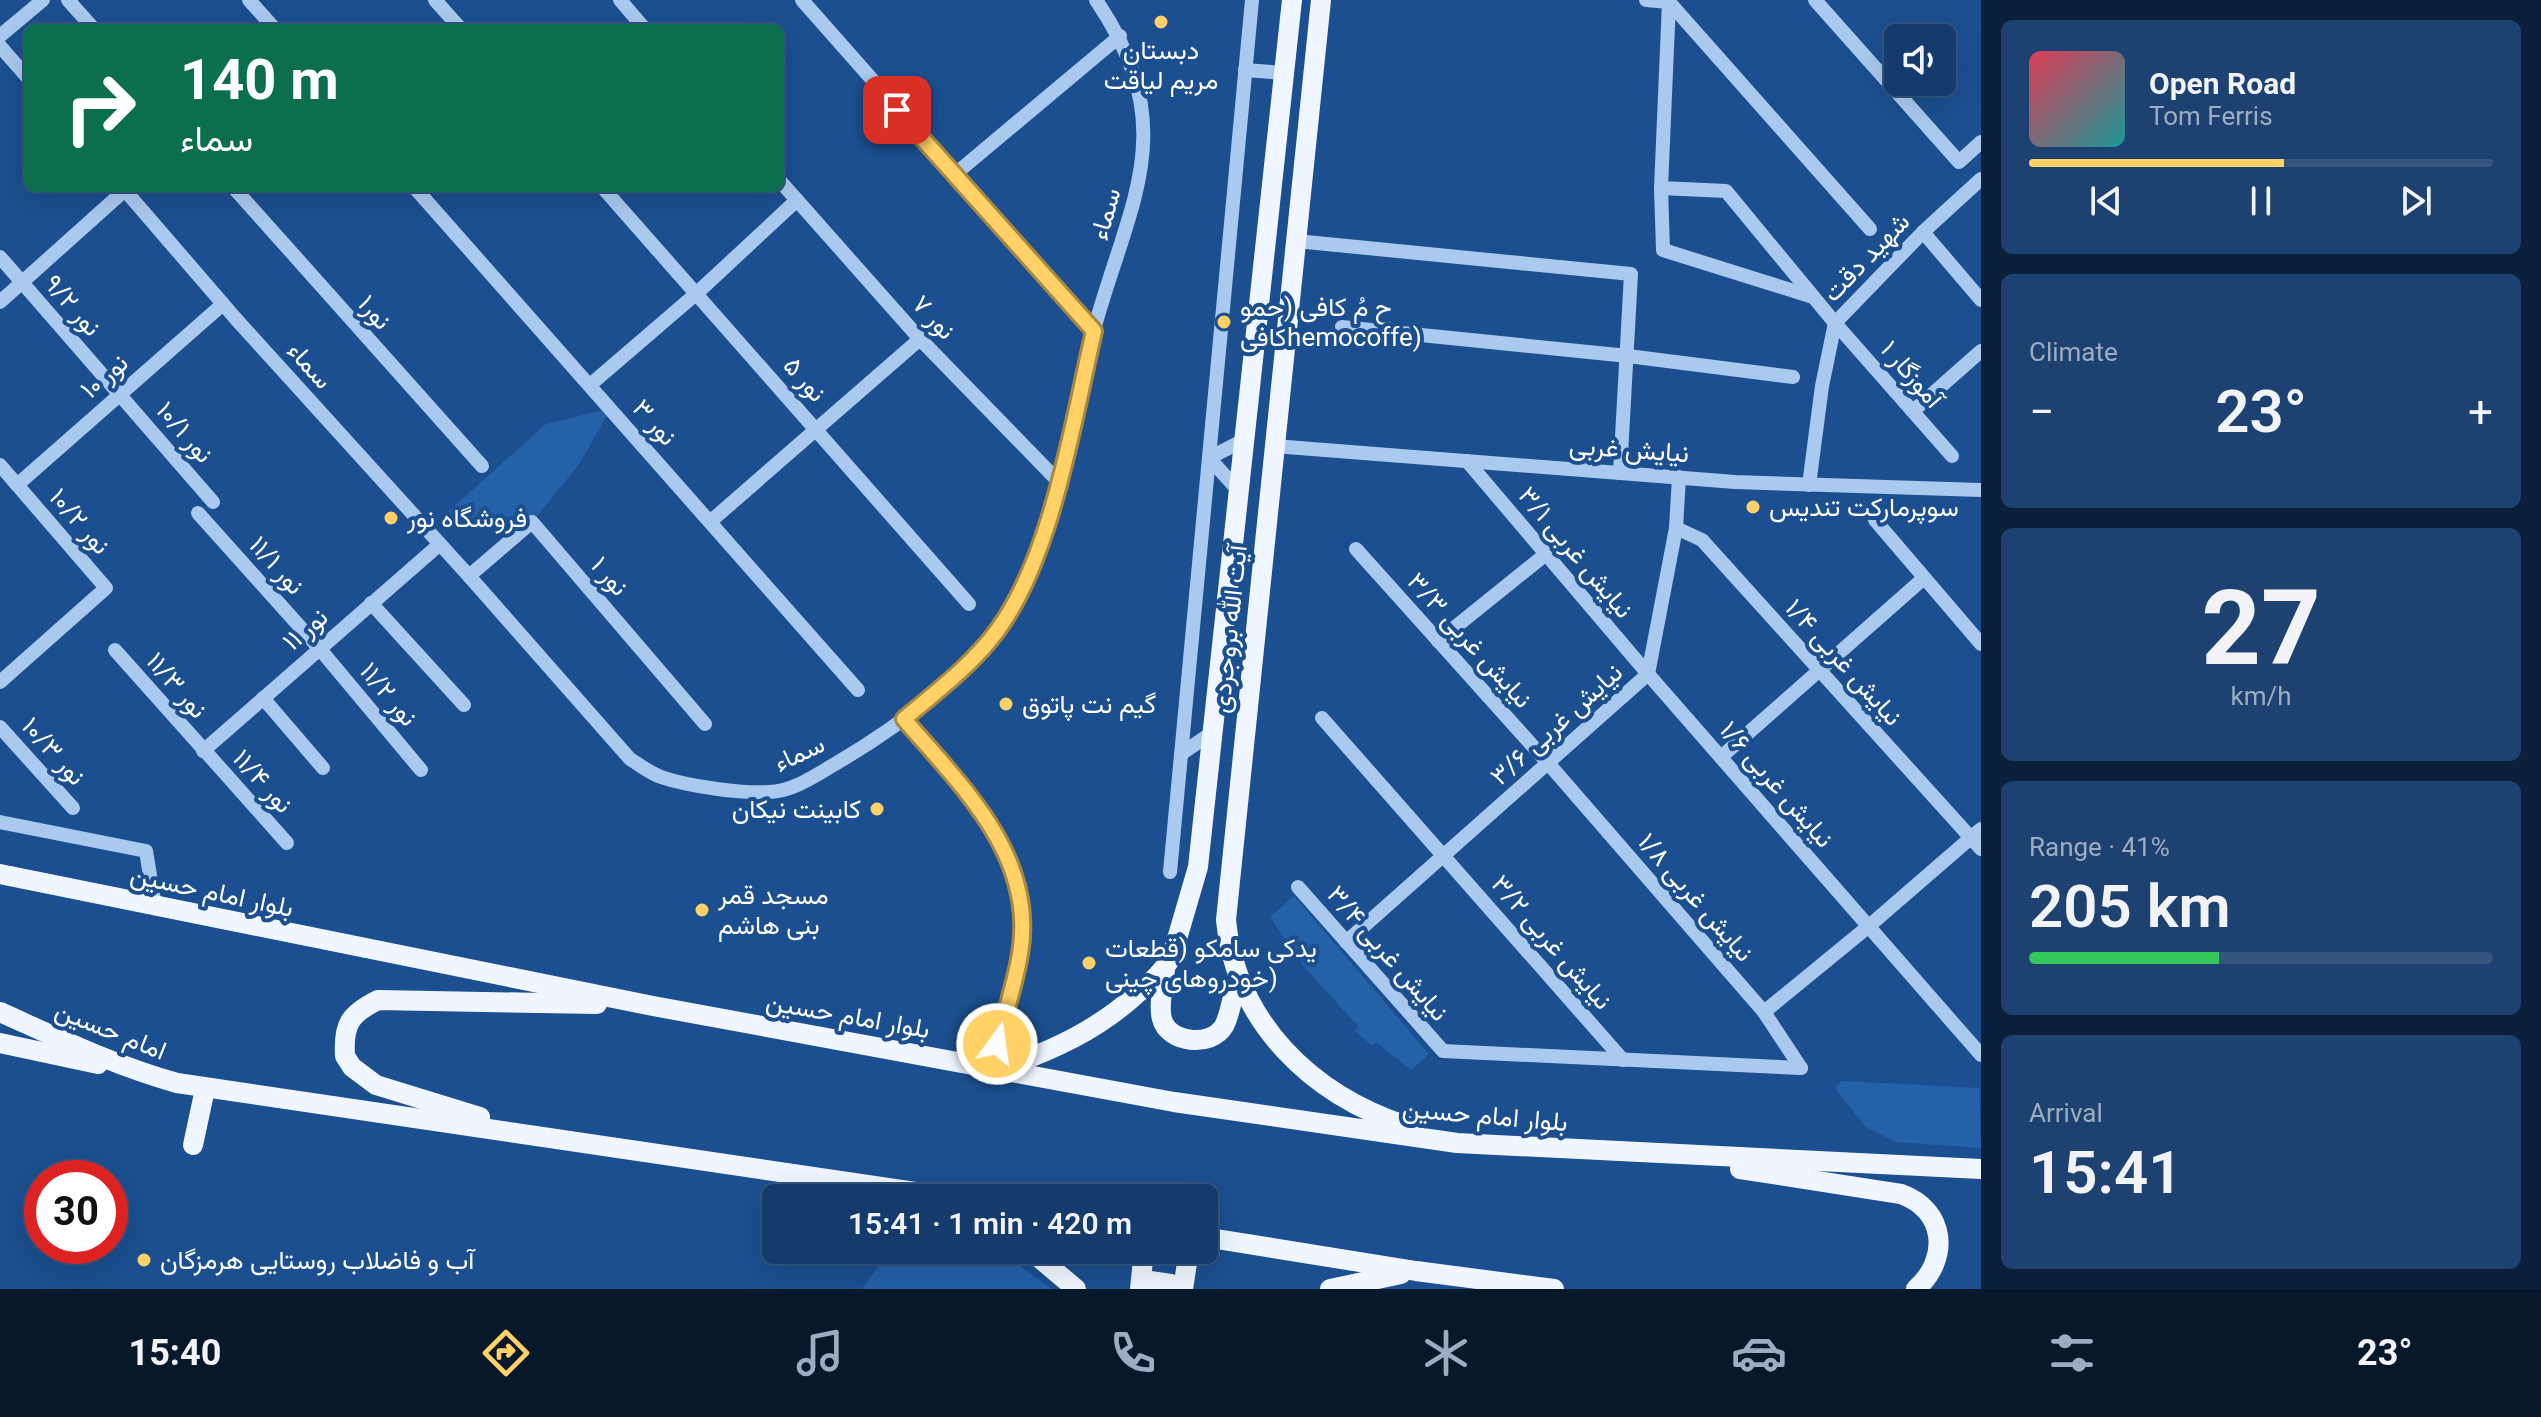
<!DOCTYPE html>
<meta charset="utf-8">
<style>
:root{--surface:#143b6b;--page:#1d4271;--text:#f1f3f6;--muted:#9dadc1;--line:#33557e;--accent:#ffd166}
body{margin:0;font-family:Roboto,Vazirmatn,sans-serif;background:var(--page);color:var(--text);height:100vh;display:flex;flex-direction:column;font-size:30px;white-space:nowrap}
*{box-sizing:border-box;margin:0}
p{font-size:26px;color:var(--muted)}
.icon{flex:none;width:44px;height:44px;fill:none;stroke:currentColor;stroke-width:2;stroke-linecap:round;stroke-linejoin:round}
.map{position:relative;flex:1;overflow:hidden}
.sheet{display:flex;flex-direction:column;gap:20px;padding:20px;background:#0b203b;width:560px}
.sheet>*{flex:none}
.banner{position:absolute;left:24px;top:24px;width:760px;height:168px;border-radius:12px;box-shadow:0 8px 32px #0002,0 0 0 2px var(--line);background:#0b6e4f;color:#fff;overflow:hidden}
.controls{position:absolute;left:1884px;top:24px;display:grid;gap:16px}
.controls a{display:grid;place-items:center;width:72px;height:72px;border-radius:12px;background:var(--surface);box-shadow:0 8px 32px #0002,0 0 0 2px var(--line);font-size:40px}
.speed{position:absolute;left:24px;top:1160px;display:flex;gap:16px;font-size:40px;font-weight:700;text-align:center}
.speed>*{display:grid;place-content:center;width:104px;height:104px;border-radius:50%;background:var(--surface);box-shadow:0 8px 32px #0002,0 0 0 2px var(--line);line-height:1}
.speed .limit{border:12px solid #d22;background:#fff;color:#111}
.pin{position:absolute;display:grid;place-items:center;width:68px;height:68px;color:#fff;margin:-34px;border-radius:16px;box-shadow:0 4px 12px #0006}
.me{position:absolute;width:88px;margin:-44px;rotate:14deg;stroke-linejoin:round;filter:drop-shadow(0 0 6px #0008)}
.turn{display:flex;align-items:center;gap:28px;height:168px;padding:0 24px;font-size:36px}
.turn .icon{width:104px;height:104px;stroke-width:2.5}
.turn b{display:block;font-size:56px;line-height:68px}
.big{font-size:60px;font-weight:600;line-height:1.1}
.sheet .tile{flex:1;display:flex;flex-direction:column;justify-content:center;gap:12px;min-width:0;padding:0 28px;border-radius:12px;background:var(--page)}
.sheet .dial{align-items:center;gap:0}
.dial b{font-size:104px;line-height:1}
.song{display:flex;align-items:center;gap:24px}
.cover{width:96px;height:96px;border-radius:12px;background:linear-gradient(135deg,hsl(350 70% 55%),hsl(180 70% 35%))}
.played{height:8px;border-radius:4px;background:linear-gradient(90deg,var(--accent) 55%,var(--line) 55%)}
.keys{display:flex;justify-content:space-around;direction:ltr}
.heat{display:flex;justify-content:space-between;align-items:center;font-size:44px;direction:ltr}
.charge{height:12px;border-radius:6px;background:linear-gradient(90deg,#34c759 41%,var(--line) 0)}
.trip{position:absolute;left:762px;top:1184px;width:456px;height:80px;border-radius:12px;background:var(--surface);box-shadow:0 8px 32px #0002,0 0 0 2px var(--line);font-weight:600;line-height:80px;text-align:center}
.menu{display:flex;height:128px;justify-content:space-around;align-items:center;background:#08182b;color:var(--muted)}
.menu .icon{width:56px;height:56px}
.menu .active{color:var(--accent)}
.menu b{font-size:36px;color:var(--text)}
main{display:flex;flex:1;min-height:0}
.map>svg:first-child{display:block}
.park{fill:#2461a8}
.lines{fill:none;stroke-linecap:round;stroke-linejoin:round}
.minor{stroke:#a9c9ee;stroke-width:14}
.major{stroke:#f0f6ff;stroke-width:20}
.route-casing{stroke:#a68842;stroke-width:20}
.route{stroke:#ffd166;stroke-width:14}
.poi-dot{fill:#ffd166;stroke:#1b4f8f;stroke-width:3}
.labels{text-anchor:middle;stroke-width:8;stroke-linejoin:round;paint-order:stroke}
.poi-label{font-size:26px;fill:#fff;stroke:#1b4f8f;text-anchor:start}
.street-label{font-size:26px;fill:#fff;stroke:#1b4f8f}
</style>
<main>
<div class="map">
<svg width="1981" height="1289" viewBox="0 0 1981 1289">
<rect width="100%" height="100%" fill="#1b4f8f"/>
<g class="park">
<polygon points="611,408 580,463 532,522 443,516 546,424"/>
<polygon points="1294,896 1429,1054 1411,1070 1377,1043 1371,1045 1355,1031 1359,1027 1304,967 1270,917"/>
<polygon points="1841,1081 1979,1088 1981,1148 1896,1142 1866,1127 1835,1089"/>
<polygon points="890,1250 992,1250 1005,1255 1052,1289 862,1289"/>
</g>
<g class="lines">
<g class="minor">
<polyline points="68,0 93,28"/>
<polyline points="249,0 274,28"/>
<polyline points="435,0 460,28"/>
<polyline points="620,0 644,28"/>
<polyline points="802,0 1094,331"/>
<polyline points="1646,0 1669,2 1870,229"/>
<polyline points="1815,0 1959,162 1981,142"/>
<polyline points="1669,2 1661,188 1726,191 1835,323 1952,456"/>
<polyline points="0,36 43,0"/>
<polyline points="0,46 28,78"/>
<polyline points="1245,70 1284,73"/>
<polyline points="954,175 1120,36"/>
<polyline points="780,181 920,339 1058,481"/>
<path d="M123 188 236 319 469 576 630 759C640 765 650 773 661 777 687 786 742 794 769 792 793 791 815 776 835 764 897 728 984 665 1017 600 1058 516 1070 422 1093 333 1129 201 1184 130 1096 0"/>
<polyline points="234,188 482,466"/>
<polyline points="415,188 858,690"/>
<polyline points="603,188 969,604"/>
<polyline points="1661,188 1663,250 1813,297"/>
<polyline points="1923,232 1981,300"/>
<polyline points="1296,241 1631,274 1620,473"/>
<polyline points="0,257 213,502"/>
<polyline points="0,302 125,190"/>
<polyline points="1342,327 1628,356 1793,377"/>
<polyline points="590,385 697,293 797,200"/>
<polyline points="1913,411 1981,351"/>
<polyline points="1274,446 1735,482 1981,490"/>
<polyline points="1467,461 1648,674 1981,1055"/>
<polyline points="0,465 106,588 0,682"/>
<polyline points="17,485 223,304"/>
<polyline points="1809,485 1822,386 1835,323 1923,232 1981,179"/>
<polyline points="1239,491 1209,458 1244,440"/>
<polyline points="198,513 319,648 421,770"/>
<polyline points="1875,520 1981,644"/>
<polyline points="711,521 920,339"/>
<polyline points="1676,528 1702,540 1981,849"/>
<polyline points="1356,549 1548,763 1764,1012 1801,1068"/>
<polyline points="469,576 532,522 705,724"/>
<polyline points="371,603 464,705"/>
<polyline points="1438,641 1546,554"/>
<polyline points="115,650 287,843"/>
<polyline points="263,698 323,768"/>
<polyline points="1322,718 1623,1060"/>
<path d="M904 719C964 789 1032 849 1020 950 1016 987 1000 1032 990 1069"/>
<polyline points="0,727 73,808"/>
<polyline points="203,751 440,544"/>
<polyline points="1181,754 1213,732"/>
<polyline points="1721,757 1924,578"/>
<polyline points="0,822 146,851 155,906"/>
<polyline points="1170,872 1252,0"/>
<polyline points="1298,887 1443,1051 1801,1068"/>
<polyline points="1346,942 1648,674 1676,528 1679,477"/>
<polyline points="1764,1012 1869,926 1981,829"/>
</g>
<g class="major">
<path d="M1321 0 1226 920C1236 1023 1312 1095 1407 1126"/>
<polyline points="0,874 653,1006 1174,1102 1457,1143 1981,1169"/>
<path d="M1165 969C1164 984 1158 1004 1162 1019 1168 1043 1211 1048 1224 1026 1231 1013 1233 993 1237 978"/>
<path d="M0 1012C58 1038 115 1066 177 1083L956 1198"/>
<polyline points="0,1043 98,1064"/>
<path d="M999 1069C1052 1051 1098 1030 1139 992 1152 981 1164 971 1172 956L1198 867 1292 0"/>
<path d="M480 1117 376 1085 352 1067 345 1056C343 1024 350 1014 378 1000L597 1004"/>
<polyline points="193,1145 205,1089"/>
<path d="M1740 1169 1901 1194C1946 1210 1950 1259 1916 1289"/>
<polyline points="1204,1237 1416,1271 1554,1289"/>
<polyline points="1030,1250 1076,1289"/>
<polyline points="1140,1289 1144,1250"/>
<polyline points="1142,1289 1150,1281 1171,1284 1176,1289"/>
<polyline points="1183,1289 1189,1250"/>
<polyline points="1330,1289 1401,1274"/>
</g>
</g>
<g class="lines">
<g class="route-casing">
<path id="route" d="M897 110 1094 331C1073 422 1052 557 997 631 972 665 936 692 904 719 961 786 1037 856 1020 954 1015 984 1005 1014 997 1044"/>
</g>
<use href="#route" class="route"/>
</g>
<g class="poi-dot">
<circle cx="1161" cy="22" r="8"/>
<circle cx="1224" cy="322" r="8"/>
<circle cx="1753" cy="507" r="8"/>
<circle cx="391" cy="518" r="8"/>
<circle cx="1006" cy="704" r="8"/>
<circle cx="877" cy="809" r="8"/>
<circle cx="702" cy="910" r="8"/>
<circle cx="1089" cy="963" r="8"/>
<circle cx="144" cy="1260" r="8"/>
</g>
<g class="labels">
<g class="poi-label">
<text x="1161" y="59" text-anchor="middle">دبستان<tspan x="1161" dy="30">مریم لیاقت</tspan></text>
<text x="1240" y="316">حِ مُ کافی (حمو<tspan x="1240" dy="30">کافیhemocoffe)</tspan></text>
<text x="1769" y="516">سوپرمارکت تندیس</text>
<text x="407" y="527">فروشگاه نور</text>
<text x="1022" y="713">گیم نت پاتوق</text>
<text x="861" y="818" text-anchor="end">کابینت نیکان</text>
<text x="718" y="904">مسجد قمر<tspan x="718" dy="30">بنی هاشم</tspan></text>
<text x="1105" y="957">یدکی سامکو (قطعات<tspan x="1105" dy="30">خودروهای چینی)</tspan></text>
<text x="160" y="1269">آب و فاضلاب روستایی هرمزگان</text>
</g>
<g class="street-label">
<text transform="translate(1105 214) rotate(-74)" y="9">سماء</text>
<text transform="translate(1866 257) rotate(-46)" y="9">شهید دقت</text>
<text transform="translate(73 305) rotate(49)" y="9">نور ۹/۲</text>
<text transform="translate(375 312) rotate(49)" y="9">نور۱</text>
<text transform="translate(934 317) rotate(47)" y="9">نور ۷</text>
<text transform="translate(310 365) rotate(48)" y="9">سماء</text>
<text transform="translate(1912 374) rotate(49)" y="9">آموزگار ۱</text>
<text transform="translate(104 376) rotate(-41)" y="9">نور ۱۰</text>
<text transform="translate(805 379) rotate(49)" y="9">نور ۵</text>
<text transform="translate(655 422) rotate(48)" y="9">نور ۳</text>
<text transform="translate(185 432) rotate(49)" y="9">نور ۱۰/۱</text>
<text transform="translate(1629 449) rotate(4)" y="9">نیایش غربی</text>
<text transform="translate(80 521) rotate(49)" y="9">نور ۱۰/۲</text>
<text transform="translate(1576 552) rotate(50)" y="9">نیایش غربی ۳/۱</text>
<text transform="translate(277 565) rotate(48)" y="9">نور ۱۱/۱</text>
<text transform="translate(610 576) rotate(49)" y="9">نور ۱</text>
<text transform="translate(305 629) rotate(-41)" y="9">نور ۱۱</text>
<text transform="translate(1229 629) rotate(-84)" y="9">آیت الله بروجردی</text>
<text transform="translate(1470 640) rotate(48)" y="9">نیایش غربی ۳/۳</text>
<text transform="translate(1844 662) rotate(48)" y="9">نیایش غربی ۱/۴</text>
<text transform="translate(177 685) rotate(49)" y="9">نور ۱۱/۳</text>
<text transform="translate(389 694) rotate(50)" y="9">نور ۱۱/۲</text>
<text transform="translate(1556 724) rotate(-42)" y="9">نیایش غربی ۳/۶</text>
<text transform="translate(54 751) rotate(48)" y="9">نور ۱۰/۳</text>
<text transform="translate(799 753) rotate(-25)" y="9">سماء</text>
<text transform="translate(263 781) rotate(48)" y="9">نور ۱۱/۴</text>
<text transform="translate(1777 784) rotate(49)" y="9">نیایش غربی ۱/۶</text>
<text transform="translate(212 891) rotate(12)" y="9">بلوار امام حسین</text>
<text transform="translate(1696 897) rotate(49)" y="9">نیایش غربی ۱/۸</text>
<text transform="translate(1552 942) rotate(49)" y="9">نیایش غربی ۳/۲</text>
<text transform="translate(1388 953) rotate(49)" y="9">نیایش غربی ۳/۴</text>
<text transform="translate(848 1015) rotate(10)" y="9">بلوار امام حسین</text>
<text transform="translate(111 1030) rotate(22)" y="9">امام حسین</text>
<text transform="translate(1485 1115) rotate(5)" y="9">بلوار امام حسین</text>
</g>
</g>
</svg>
<div class="controls">
<a><svg class="icon" aria-label="sound" viewBox="0 0 24 24"><path d="M4 9h4l5-4v14l-5-4H4zM17 9q2 3 0 6"/></svg></a>
</div>
<div class="speed"><div class="limit">30</div></div>
<div class="pin" style="left:897px;top:110px;background:#d93025"><svg class="icon" aria-label="arrive" viewBox="0 0 24 24"><path d="M6 21V4h12l-3 4 3 4H6"/></svg></div>
<svg class="me" style="left:997px;top:1044px" viewBox="-20 -20 40 40"><circle r="17" fill="#ffd166" stroke="#fff" stroke-width="3"/><path d="M0-11L8 9 0 5-8 9z" fill="#fff"/></svg>
<div class="trip">15:41 · 1 min · 420 m</div>
<div class="banner">
<div class="turn"><svg class="icon" aria-label="right" viewBox="0 0 24 24"><path d="M7 20v-9h11M14 6l5 5-5 5"/></svg><div><b>140 m</b>سماء</div></div>
</div>
</div>
<section class="sheet">
<div class="tile">
<div class="song"><i class="cover"></i><div><b>Open Road</b><p>Tom Ferris</p></div></div>
<div class="played"></div>
<div class="keys"><svg class="icon" aria-label="previous" viewBox="0 0 24 24"><path d="M18 5L8 12l10 7zM5 5v14"/></svg><svg class="icon" aria-label="pause" viewBox="0 0 24 24"><path d="M8 5v14M16 5v14"/></svg><svg class="icon" aria-label="next" viewBox="0 0 24 24"><path d="M6 5l10 7-10 7zM19 5v14"/></svg></div>
</div>
<div class="tile"><p>Climate</p>
<div class="heat"><a>−</a><b class="big">23°</b><a>+</a></div>
</div>
<div class="tile dial"><b>27</b><p>km/h</p></div>
<div class="tile"><p>Range · 41%</p><b class="big">205 km</b><div class="charge"></div></div>
<div class="tile"><p>Arrival</p><b class="big">15:41</b></div>
</section>
</main>
<nav class="menu">
<b>15:40</b>
<svg class="icon active" aria-label="directions" viewBox="0 0 24 24"><path d="M12 3l9 9-9 9-9-9zM9 14v-3h6M13 9l2 2-2 2"/></svg>
<svg class="icon" aria-label="music" viewBox="0 0 24 24"><path d="M9 18V5l10-2v13"/><circle cx="6" cy="18" r="3"/><circle cx="16" cy="16" r="3"/></svg>
<svg class="icon" aria-label="phone" viewBox="0 0 24 24"><path d="M5 4h4l2 5-3 2q2 4 5 5l2-3 5 2v4C11 20 4 13 5 4z"/></svg>
<svg class="icon" aria-label="climate" viewBox="0 0 24 24"><path d="M12 3v18M4 7l16 10M4 17L20 7"/></svg>
<svg class="icon" aria-label="car" viewBox="0 0 24 24"><path d="M5 17H2v-5l4-1 3-4h7l3 4 3 1v5h-3M9 17h6M6 11h13"/><circle cx="7" cy="17" r="2"/><circle cx="17" cy="17" r="2"/></svg>
<svg class="icon" aria-label="filters" viewBox="0 0 24 24"><path d="M4 7h16M4 17h16"/><circle cx="9" cy="7" r="2"/><circle cx="15" cy="17" r="2"/></svg>
<b>23°</b>
</nav>
